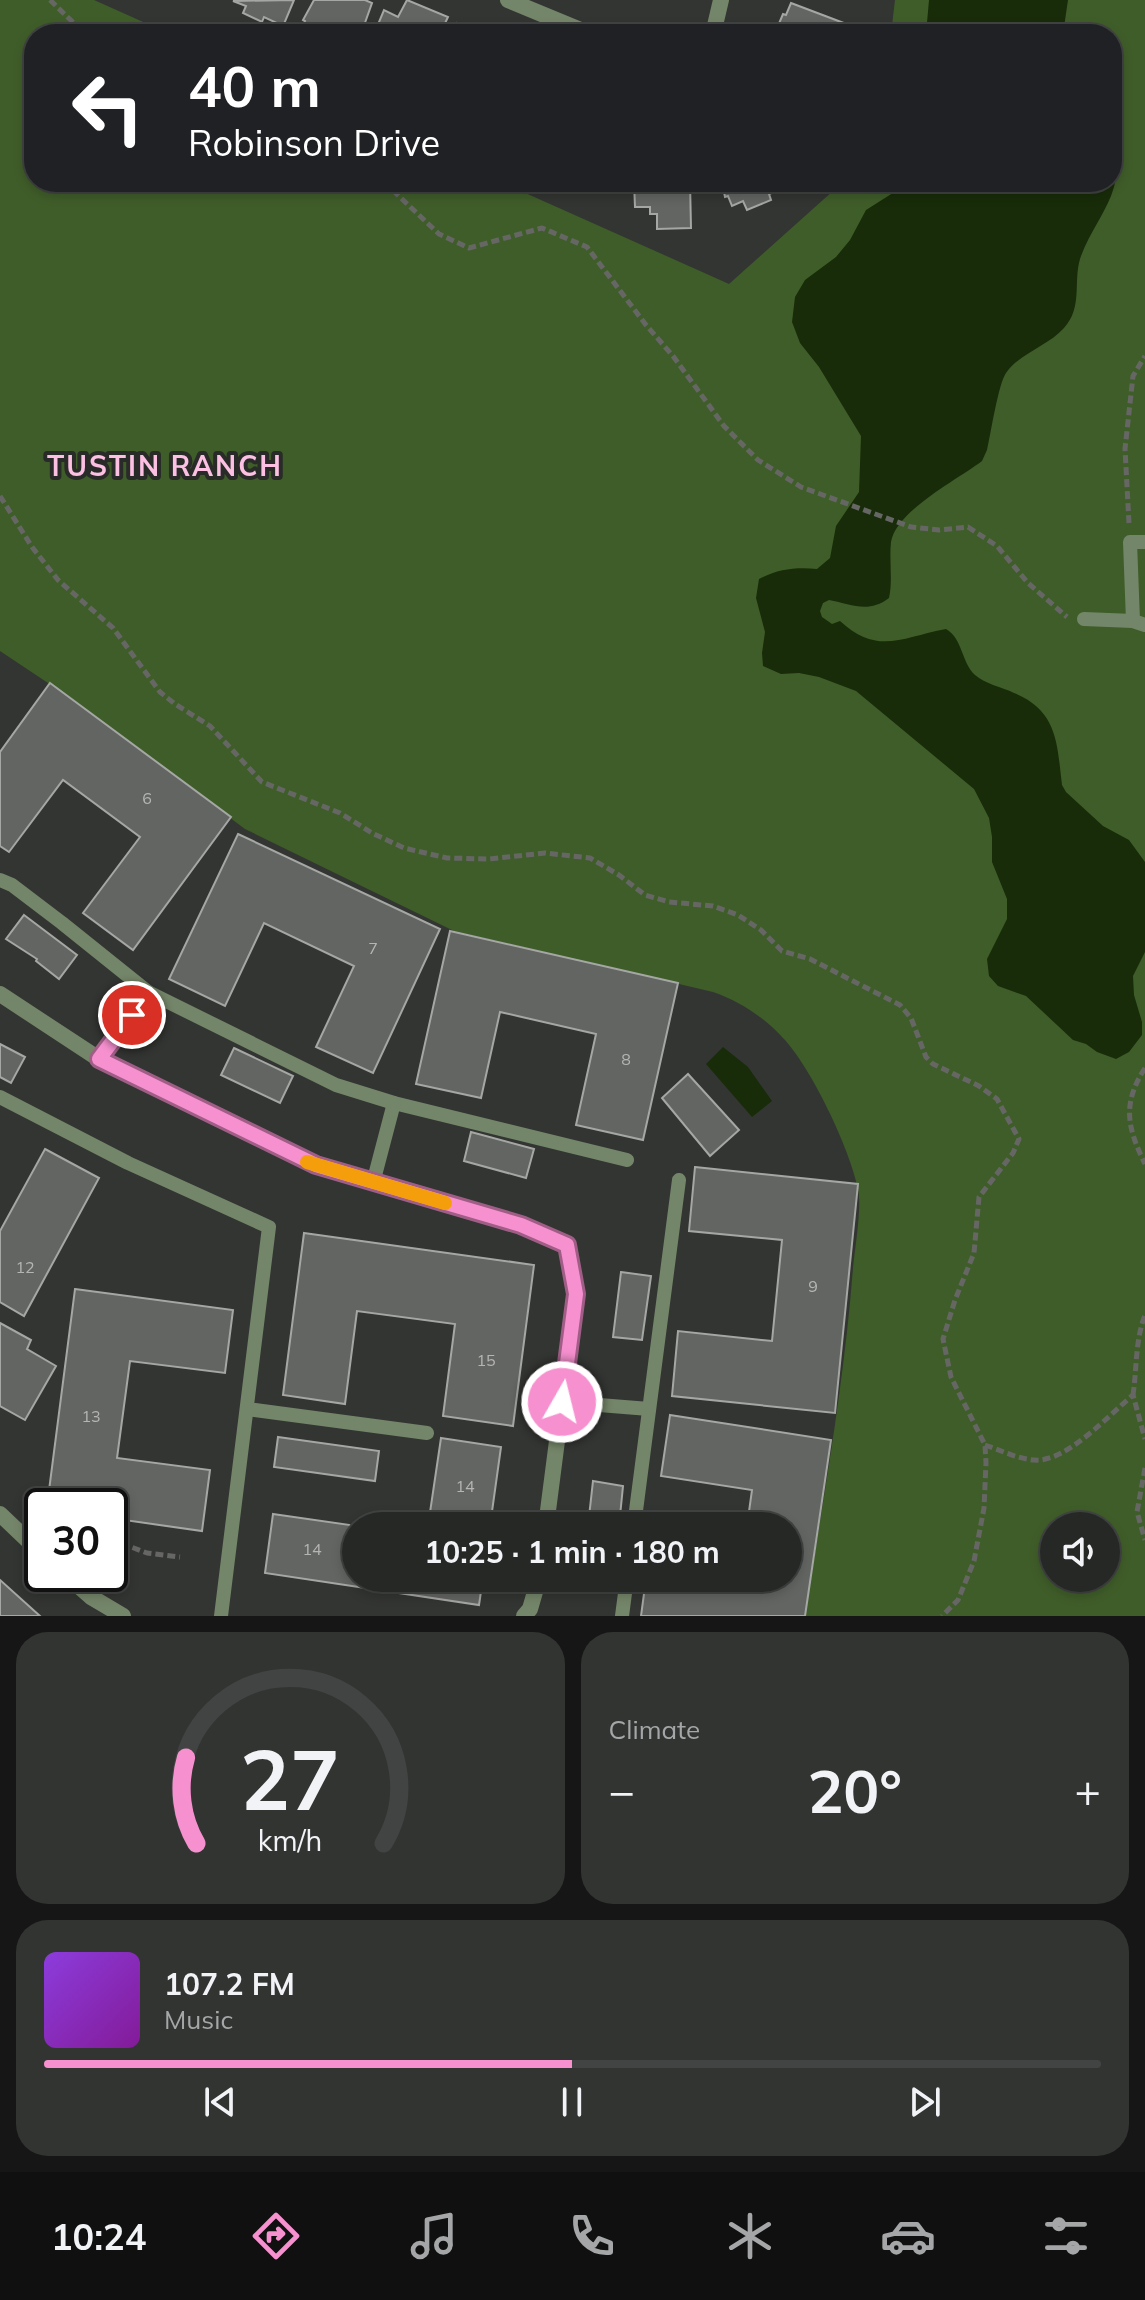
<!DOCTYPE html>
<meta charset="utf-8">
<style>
:root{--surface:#262826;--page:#323432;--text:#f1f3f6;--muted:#a4a6a7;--line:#424443;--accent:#f690cf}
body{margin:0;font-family:Mulish,sans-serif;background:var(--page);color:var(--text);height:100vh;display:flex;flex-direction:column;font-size:30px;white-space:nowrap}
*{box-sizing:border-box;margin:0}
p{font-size:26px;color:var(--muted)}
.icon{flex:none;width:44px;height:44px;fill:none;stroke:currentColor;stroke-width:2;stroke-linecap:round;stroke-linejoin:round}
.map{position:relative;height:1616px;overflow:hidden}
.drawer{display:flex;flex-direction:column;gap:16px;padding:16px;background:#151615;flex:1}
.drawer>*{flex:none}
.banner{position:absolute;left:24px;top:24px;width:1098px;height:168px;border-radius:32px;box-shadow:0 4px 12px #0003,0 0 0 2px var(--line);background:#202124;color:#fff;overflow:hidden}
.fabs{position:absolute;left:1040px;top:1512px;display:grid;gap:16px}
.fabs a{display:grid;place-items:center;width:80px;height:80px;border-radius:50%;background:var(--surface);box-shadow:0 4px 12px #0003,0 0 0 2px var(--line);font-size:40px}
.speed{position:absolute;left:24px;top:1488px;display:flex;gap:16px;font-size:40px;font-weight:700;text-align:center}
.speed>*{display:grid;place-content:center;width:104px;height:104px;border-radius:50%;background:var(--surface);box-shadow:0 4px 12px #0003,0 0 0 2px var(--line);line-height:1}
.speed .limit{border:4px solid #111;border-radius:12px;background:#fff;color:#111}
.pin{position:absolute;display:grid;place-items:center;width:68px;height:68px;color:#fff;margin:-34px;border:4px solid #fff;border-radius:50%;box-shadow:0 2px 8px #0007}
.me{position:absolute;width:88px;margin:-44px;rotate:8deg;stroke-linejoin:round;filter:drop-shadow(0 0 6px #0008)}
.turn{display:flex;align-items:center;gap:28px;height:168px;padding:0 32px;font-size:36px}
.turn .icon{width:104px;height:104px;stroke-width:2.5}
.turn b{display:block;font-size:56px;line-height:68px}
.big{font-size:60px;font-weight:700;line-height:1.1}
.drawer .card{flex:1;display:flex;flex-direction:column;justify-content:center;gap:12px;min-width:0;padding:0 28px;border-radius:32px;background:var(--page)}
.drawer .dial{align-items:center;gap:0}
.dial svg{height:208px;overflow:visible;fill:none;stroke:var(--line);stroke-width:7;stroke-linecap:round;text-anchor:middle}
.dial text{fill:var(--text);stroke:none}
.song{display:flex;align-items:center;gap:24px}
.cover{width:96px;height:96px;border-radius:12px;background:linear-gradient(135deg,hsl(270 70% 55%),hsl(290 70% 35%))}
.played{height:8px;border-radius:4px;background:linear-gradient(90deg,var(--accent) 50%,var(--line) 50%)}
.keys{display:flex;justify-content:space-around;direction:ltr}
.heat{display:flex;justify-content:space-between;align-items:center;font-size:44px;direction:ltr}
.drawer .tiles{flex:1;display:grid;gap:16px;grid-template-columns:1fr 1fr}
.card:last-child{grid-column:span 2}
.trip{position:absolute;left:342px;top:1512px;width:460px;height:80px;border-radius:40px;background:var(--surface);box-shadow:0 4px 12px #0003,0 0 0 2px var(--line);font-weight:700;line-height:80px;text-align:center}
.menu{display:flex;height:128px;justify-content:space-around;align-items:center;background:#0f100f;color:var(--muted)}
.menu .icon{width:56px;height:56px}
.menu .selected{color:var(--accent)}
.menu b{font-size:36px;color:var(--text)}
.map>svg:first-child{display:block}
.green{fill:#3f5d29;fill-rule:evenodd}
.water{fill:#182c09}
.building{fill:#636562;stroke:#a5a7a4;stroke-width:2}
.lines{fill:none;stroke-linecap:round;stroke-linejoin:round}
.path{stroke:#666765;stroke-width:5;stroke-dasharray:8 4;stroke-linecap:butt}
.lane{stroke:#748669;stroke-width:14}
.street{stroke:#748669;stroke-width:16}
.route-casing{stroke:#a05e87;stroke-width:20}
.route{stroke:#f690cf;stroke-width:14}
.slow{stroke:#f59e0b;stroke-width:14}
.labels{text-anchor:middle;stroke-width:8;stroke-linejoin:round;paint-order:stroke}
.number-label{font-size:16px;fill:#b5b6b4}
.district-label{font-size:28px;font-weight:bold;letter-spacing:2px;fill:#fbc0e2;stroke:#292b29}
</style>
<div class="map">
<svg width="1145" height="1616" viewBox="0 0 1145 1616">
<rect width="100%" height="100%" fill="#333532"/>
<path class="green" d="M0 0H94L170 34H34V182H501L729 284 843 182H1112V34H891L895 0H1145V1616H805C823 1500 844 1385 853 1268 855 1247 862 1207 858 1189 850 1149 811 1067 783 1038 764 1017 739 1001 713 992L454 931 245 829 60 691 0 651ZM1054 1526H1106V1578H1054Z"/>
<g class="water">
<polygon points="929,0 1068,0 1063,34 926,34"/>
<path d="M1112 157C1115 168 1117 176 1114 187 1107 212 1088 234 1080 259 1073 283 1083 307 1064 328 1048 346 1020 353 1006 373 998 385 991 433 987 450L982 461C957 480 896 511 891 542 889 561 893 580 889 598 868 614 851 604 829 600L823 603 820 611 822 617 832 624 840 621C878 656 902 637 946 629 963 639 961 662 975 675 985 684 1002 687 1014 693 1058 711 1057 744 1062 785L1066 792 1103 826 1129 840 1145 862V952L1133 976 1134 995 1142 1022V1035L1129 1052 1116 1059 1097 1052 1086 1044 1073 1040 1026 996 998 986 989 976 987 959 1007 919V899L992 862V837L989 818 974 789 856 691 819 677 799 673 781 674 763 666 762 653 765 632 756 598 759 579C778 569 796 567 817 569L830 558 836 526 859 492 861 436 819 367 800 343 792 322 795 297 805 280 836 257 850 240 866 210 896 191 901 182H1112Z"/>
<polygon points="723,1047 748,1067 772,1101 752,1117 706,1064"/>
</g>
<g class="building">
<polygon points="294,0 284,24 281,25 264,17 262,22 243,13 246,6 233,1"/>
<polygon points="314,0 365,0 372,3 361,34 308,34 301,31 305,21 303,20"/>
<polygon points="407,0 448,17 440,34 374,34 384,10 398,17"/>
<polygon points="791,3 849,25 864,34 770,34 774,24 778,26 783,14 786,15"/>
<polygon points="457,23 481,34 452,34"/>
<polygon points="582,182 608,182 603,191"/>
<polygon points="634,182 690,182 691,228 657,229 657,214 650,214 650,207 635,207"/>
<polygon points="722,182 779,182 782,189 769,194 771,200 747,210 743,201 732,206 728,196 725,197"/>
<polygon points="50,683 231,817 133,950 83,913 140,837 63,780 9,852 0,846 0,752"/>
<polygon points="238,834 440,929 373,1073 316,1047 354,966 264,923 225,1006 169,979"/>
<polygon points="24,915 77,955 59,979 36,961 37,959 6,939"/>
<polygon points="450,931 678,983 643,1140 576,1125 596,1034 500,1012 481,1098 416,1084"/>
<polygon points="0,1044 25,1057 11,1083 0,1077"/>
<polygon points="234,1048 293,1076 280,1103 221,1075"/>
<polygon points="688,1074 739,1130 710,1156 662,1098"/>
<polygon points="471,1132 534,1149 526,1178 464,1161"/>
<polygon points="45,1149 99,1178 24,1316 0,1302 0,1231"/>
<polygon points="695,1167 858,1184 835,1413 672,1396 678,1331 772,1341 782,1240 689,1231"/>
<polygon points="304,1233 534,1265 513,1426 443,1416 455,1324 357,1311 345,1404 283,1395"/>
<polygon points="621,1272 651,1276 642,1340 613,1337"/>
<polygon points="75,1289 233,1310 225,1373 130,1361 117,1458 210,1470 202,1531 110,1518 110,1506 47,1506"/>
<polygon points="0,1323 31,1340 27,1349 56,1366 25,1420 0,1406"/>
<polygon points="670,1415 831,1440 805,1616 641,1616 646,1579 737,1592 739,1578 788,1578 788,1526 747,1526 752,1490 661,1476"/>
<polygon points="278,1437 379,1451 375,1481 274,1467"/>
<polygon points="441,1438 501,1447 490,1526 428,1526"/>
<polygon points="593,1481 623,1486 619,1526 588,1526"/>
<polygon points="273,1514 357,1526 356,1578 483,1578 479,1605 265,1573"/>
<polygon points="0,1580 40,1616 0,1616"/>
</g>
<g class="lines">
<g class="path">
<polyline points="50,0 85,34"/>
<polyline points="384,182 439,234 469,248 542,228 587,247 646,325 673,356 724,426 758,460 801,487 911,527 939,530 968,527 997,546 1028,583 1067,617"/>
<polyline points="0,496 32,547 58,580 113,628 160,692 175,704 210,726 262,782 340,813 372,833 404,848 447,858 489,859 545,853 590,858 619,875 645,895 669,902 713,906 738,915 761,930 782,951 810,959 900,1005 911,1018 926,1057 933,1064 979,1086 997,1099 1019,1139 1013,1153 979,1197 974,1253 955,1300 943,1339 951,1377 985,1445 986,1463 984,1508 974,1561 958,1600 942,1616"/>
<polyline points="1129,523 1125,449 1133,376 1145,356"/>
<path d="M1145 1068C1122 1104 1127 1127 1145 1164"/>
<path d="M1133 1395C1137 1368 1135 1341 1145 1315"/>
<path d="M985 1445C1000 1450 1018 1459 1034 1460 1066 1463 1110 1414 1133 1395L1145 1439"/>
<polyline points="1145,1468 1137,1512 1145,1540"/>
<polyline points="110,1539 147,1553 180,1557"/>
</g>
<g class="lane">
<polyline points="1084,619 1133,621 1145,625"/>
<polyline points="1133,621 1130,542 1145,542"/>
<polyline points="0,880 12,885 62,923 148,992 336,1085 394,1103 627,1160"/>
<polyline points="99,1059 148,992"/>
<polyline points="0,1097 128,1163 269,1227 221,1616"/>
<polyline points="373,1183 394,1103"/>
<polyline points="562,1402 649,1409"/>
<polyline points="247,1409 427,1433"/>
<polyline points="634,1526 679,1180"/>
<polyline points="622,1616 627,1578"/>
</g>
<g class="street">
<polyline points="508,0 590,34"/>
<polyline points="713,34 721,0"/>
<polyline points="0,994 99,1059 316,1165 521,1225 567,1245 576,1294 546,1526"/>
<polyline points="0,1514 42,1554"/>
<polyline points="65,1574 91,1597 123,1616"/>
<polyline points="524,1616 530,1609 539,1578"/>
</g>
</g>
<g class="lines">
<g class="route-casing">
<polyline id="route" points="132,1015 99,1059 316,1165 521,1225 567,1245 576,1294 562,1402"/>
</g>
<use href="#route" class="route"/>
<polyline class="slow" points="307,1162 445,1203"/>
</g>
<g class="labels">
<g class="number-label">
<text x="147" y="804">6</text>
<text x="373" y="954">7</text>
<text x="626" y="1065">8</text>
<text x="25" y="1273">12</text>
<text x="813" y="1292">9</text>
<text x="486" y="1366">15</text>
<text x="91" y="1422">13</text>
<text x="465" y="1492">14</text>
<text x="312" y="1555">14</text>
</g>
<g class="district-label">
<text x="165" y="476">TUSTIN RANCH</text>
</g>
</g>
</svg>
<div class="fabs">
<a><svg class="icon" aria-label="sound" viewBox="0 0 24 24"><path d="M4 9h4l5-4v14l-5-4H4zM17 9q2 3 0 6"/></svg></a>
</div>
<div class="speed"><div class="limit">30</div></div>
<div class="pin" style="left:132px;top:1015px;background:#d93025"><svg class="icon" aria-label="arrive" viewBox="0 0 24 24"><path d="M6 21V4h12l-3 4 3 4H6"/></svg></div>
<svg class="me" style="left:562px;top:1402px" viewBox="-20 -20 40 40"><circle r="17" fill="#f690cf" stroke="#fff" stroke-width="3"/><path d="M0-11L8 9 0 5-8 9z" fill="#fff"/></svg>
<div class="trip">10:25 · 1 min · 180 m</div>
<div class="banner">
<div class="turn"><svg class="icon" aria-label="left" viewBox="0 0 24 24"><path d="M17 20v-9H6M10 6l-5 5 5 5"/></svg><div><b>40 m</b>Robinson Drive</div></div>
</div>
</div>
<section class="drawer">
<div class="tiles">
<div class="card dial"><svg viewBox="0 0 100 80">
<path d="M14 69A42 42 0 1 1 86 69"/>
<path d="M14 69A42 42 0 0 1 10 36" stroke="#f690cf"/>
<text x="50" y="56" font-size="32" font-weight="700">27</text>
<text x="50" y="72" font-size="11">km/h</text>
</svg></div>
<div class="card"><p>Climate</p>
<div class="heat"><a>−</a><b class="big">20°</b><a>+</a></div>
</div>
<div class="card">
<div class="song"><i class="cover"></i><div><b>107.2 FM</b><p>Music</p></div></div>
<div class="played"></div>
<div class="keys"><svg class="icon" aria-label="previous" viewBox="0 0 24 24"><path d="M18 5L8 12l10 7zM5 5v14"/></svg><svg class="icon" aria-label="pause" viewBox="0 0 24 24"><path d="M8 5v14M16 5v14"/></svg><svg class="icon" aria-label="next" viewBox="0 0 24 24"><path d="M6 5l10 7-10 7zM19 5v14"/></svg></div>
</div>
</div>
</section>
<nav class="menu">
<b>10:24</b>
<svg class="icon selected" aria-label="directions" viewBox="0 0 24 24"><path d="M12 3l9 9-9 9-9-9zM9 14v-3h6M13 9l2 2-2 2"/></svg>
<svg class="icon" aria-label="music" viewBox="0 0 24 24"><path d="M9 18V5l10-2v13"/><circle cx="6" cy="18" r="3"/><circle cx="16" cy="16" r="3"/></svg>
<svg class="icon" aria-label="phone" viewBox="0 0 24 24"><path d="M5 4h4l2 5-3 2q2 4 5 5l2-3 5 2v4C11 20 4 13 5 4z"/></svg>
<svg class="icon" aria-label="climate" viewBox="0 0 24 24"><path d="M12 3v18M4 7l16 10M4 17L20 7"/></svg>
<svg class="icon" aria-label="car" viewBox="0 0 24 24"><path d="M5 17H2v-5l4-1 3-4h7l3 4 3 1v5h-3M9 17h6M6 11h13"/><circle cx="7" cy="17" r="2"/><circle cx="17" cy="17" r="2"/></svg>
<svg class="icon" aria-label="filters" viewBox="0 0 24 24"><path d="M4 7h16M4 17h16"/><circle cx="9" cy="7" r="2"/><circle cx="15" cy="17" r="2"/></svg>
</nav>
